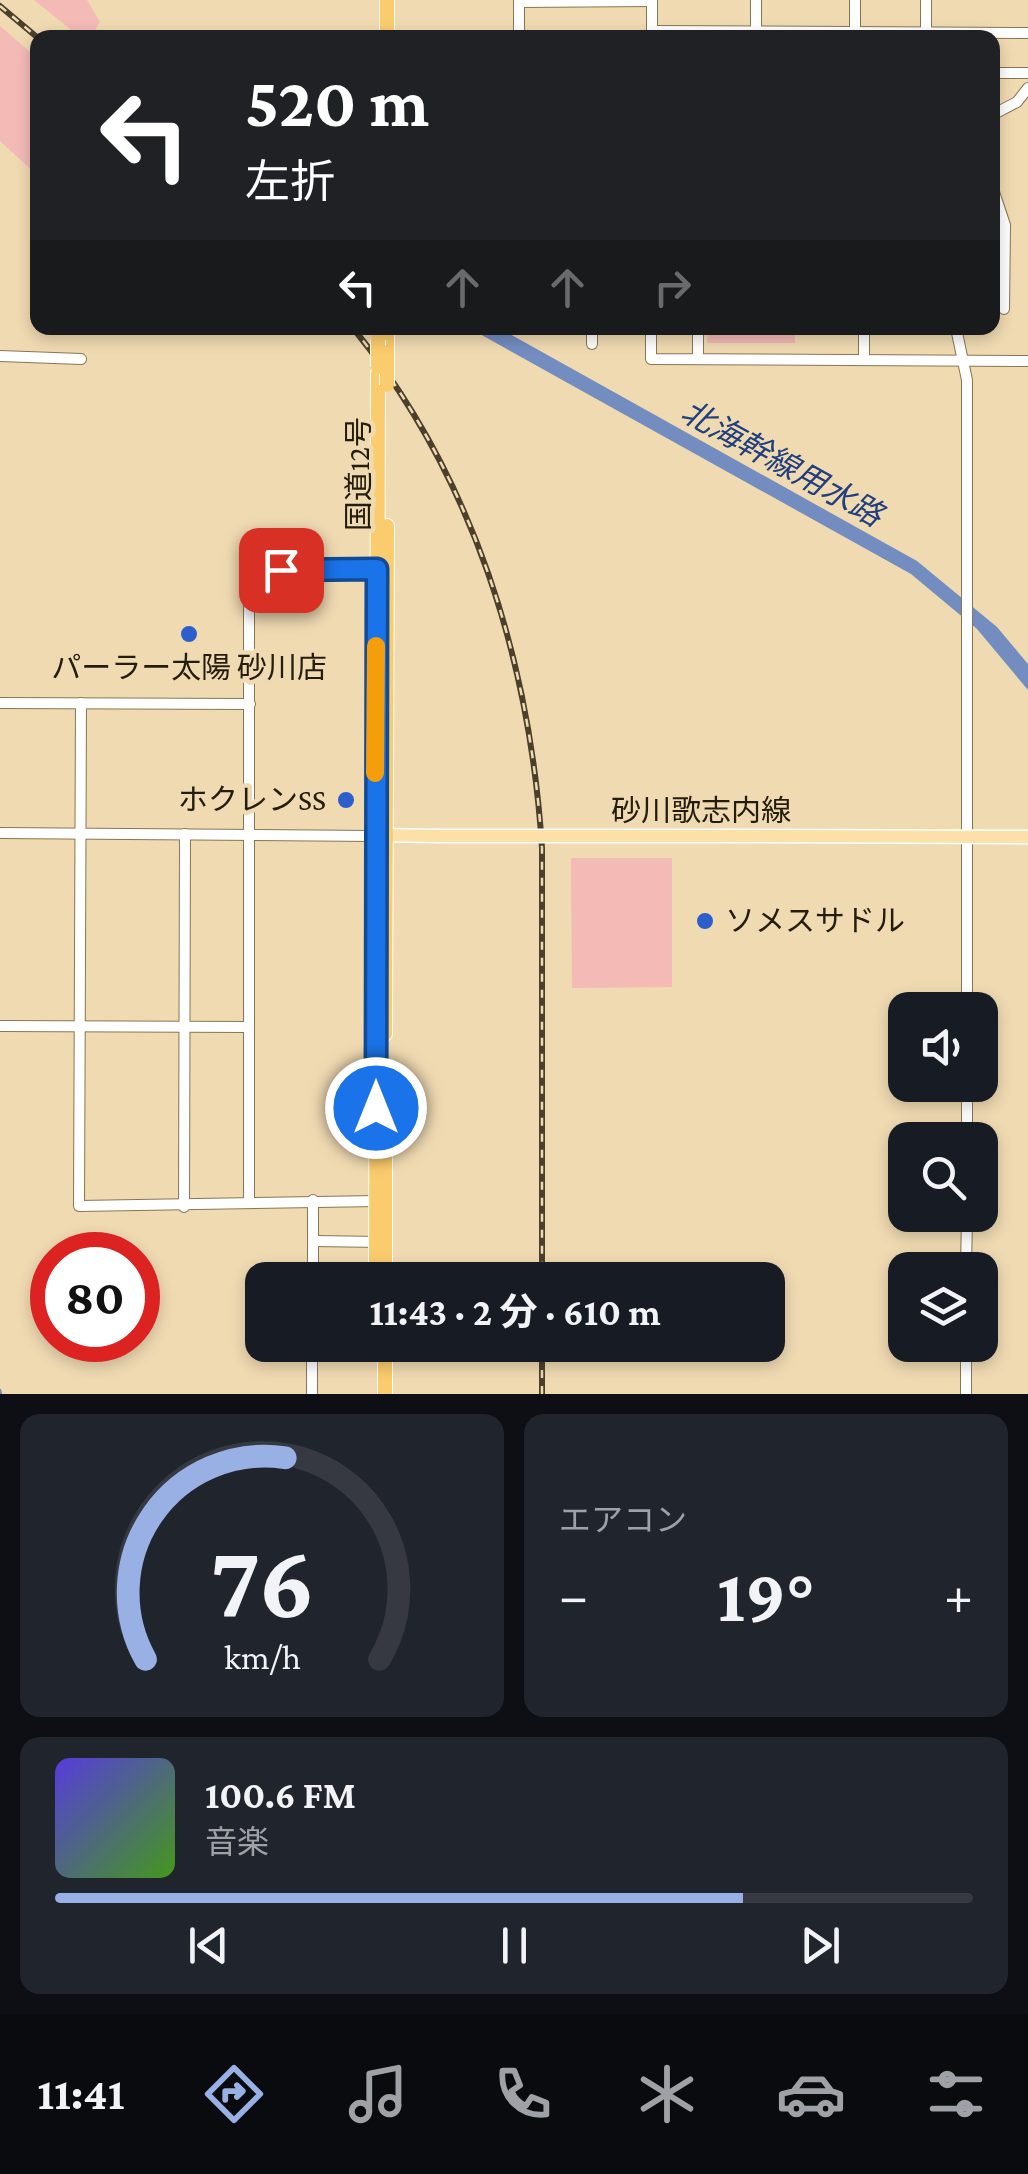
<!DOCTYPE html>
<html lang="ja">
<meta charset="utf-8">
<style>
:root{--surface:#171b24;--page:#20242c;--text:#f1f3f6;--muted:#9ea1a6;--line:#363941;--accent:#98b0e3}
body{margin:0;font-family:"Crimson Pro","Noto Sans JP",serif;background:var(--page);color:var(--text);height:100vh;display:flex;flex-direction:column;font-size:38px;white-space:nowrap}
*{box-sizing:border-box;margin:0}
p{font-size:32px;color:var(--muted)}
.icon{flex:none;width:55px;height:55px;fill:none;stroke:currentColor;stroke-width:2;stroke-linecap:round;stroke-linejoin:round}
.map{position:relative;height:1394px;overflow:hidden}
.drawer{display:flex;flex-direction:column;gap:20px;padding:20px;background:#0d0f14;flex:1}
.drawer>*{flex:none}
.hud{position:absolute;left:30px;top:30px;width:970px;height:305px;border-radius:20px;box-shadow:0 5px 15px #0003;background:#202124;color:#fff;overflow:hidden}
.tools{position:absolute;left:888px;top:992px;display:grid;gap:20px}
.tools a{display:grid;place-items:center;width:110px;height:110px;border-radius:20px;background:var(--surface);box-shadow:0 5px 15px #0003;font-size:50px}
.speed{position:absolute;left:30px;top:1232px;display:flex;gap:20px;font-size:50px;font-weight:700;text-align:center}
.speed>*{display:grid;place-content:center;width:130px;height:130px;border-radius:50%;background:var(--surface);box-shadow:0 5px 15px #0003;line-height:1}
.speed .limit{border:15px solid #d22;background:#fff;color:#111}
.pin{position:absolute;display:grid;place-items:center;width:85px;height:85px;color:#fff;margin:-42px;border-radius:20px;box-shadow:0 5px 15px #0006}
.me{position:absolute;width:110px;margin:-55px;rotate:0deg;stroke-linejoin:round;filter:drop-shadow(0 0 8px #0008)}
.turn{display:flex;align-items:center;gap:35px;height:210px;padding:0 50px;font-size:45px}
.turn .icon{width:130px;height:130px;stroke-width:2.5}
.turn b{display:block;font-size:70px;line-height:85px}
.lanes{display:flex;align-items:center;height:95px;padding:0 50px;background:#0003;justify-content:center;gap:50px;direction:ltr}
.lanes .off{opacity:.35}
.big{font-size:75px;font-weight:700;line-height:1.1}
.drawer .widget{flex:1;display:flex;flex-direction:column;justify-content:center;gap:15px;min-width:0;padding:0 35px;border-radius:20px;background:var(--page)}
.drawer .dial{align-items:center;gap:0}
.dial svg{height:260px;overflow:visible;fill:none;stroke:var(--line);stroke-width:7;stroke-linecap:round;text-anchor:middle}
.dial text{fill:var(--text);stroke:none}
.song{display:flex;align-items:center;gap:30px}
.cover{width:120px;height:120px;border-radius:15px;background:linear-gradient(135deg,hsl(250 70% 55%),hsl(100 70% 35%))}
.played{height:10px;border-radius:5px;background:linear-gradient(90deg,var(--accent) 75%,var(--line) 75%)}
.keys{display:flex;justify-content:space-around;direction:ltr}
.heat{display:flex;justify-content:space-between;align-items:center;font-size:55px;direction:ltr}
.drawer .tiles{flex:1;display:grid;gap:20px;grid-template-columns:1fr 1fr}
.widget:last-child{grid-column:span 2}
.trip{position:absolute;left:245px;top:1262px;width:540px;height:100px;border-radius:20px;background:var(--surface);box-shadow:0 5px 15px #0003;font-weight:700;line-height:100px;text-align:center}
.tab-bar{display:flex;height:160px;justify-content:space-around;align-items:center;background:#090b0e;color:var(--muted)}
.tab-bar .icon{width:70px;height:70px}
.tab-bar .active{color:var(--accent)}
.tab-bar b{font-size:45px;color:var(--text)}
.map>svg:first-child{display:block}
.green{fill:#f3bab6}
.water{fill:#738dc0}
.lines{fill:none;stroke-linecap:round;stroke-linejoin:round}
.stream{stroke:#738dc0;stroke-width:2.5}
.minor-casing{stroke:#897651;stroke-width:12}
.major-casing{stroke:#fff;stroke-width:15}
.highway-casing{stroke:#fff;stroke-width:16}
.minor{stroke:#fff;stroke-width:10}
.major{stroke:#fde0a7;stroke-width:12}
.highway{stroke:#fbcc6d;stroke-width:14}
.rail-casing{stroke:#4b402c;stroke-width:6}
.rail{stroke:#f0dab2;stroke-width:2.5;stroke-dasharray:8;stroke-linecap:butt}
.major-bridge-casing{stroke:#fff;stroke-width:15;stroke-linecap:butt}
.highway-bridge-casing{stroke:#fff;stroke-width:16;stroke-linecap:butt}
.major-bridge{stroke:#fde0a7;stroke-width:12}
.highway-bridge{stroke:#fbcc6d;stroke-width:14}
.route-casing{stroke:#114b97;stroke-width:25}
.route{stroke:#1a73e8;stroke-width:18}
.slow{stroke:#f59e0b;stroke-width:18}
.poi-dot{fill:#2c5ecc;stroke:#f0dab2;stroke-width:4}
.labels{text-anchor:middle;stroke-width:9;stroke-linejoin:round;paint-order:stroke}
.street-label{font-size:30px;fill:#241c0d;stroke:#f0dab2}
.poi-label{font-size:30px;fill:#241c0d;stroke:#f0dab2}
.water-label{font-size:32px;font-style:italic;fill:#213f7e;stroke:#f0dab2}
</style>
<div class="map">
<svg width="1028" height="1394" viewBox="0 0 1028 1394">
<rect width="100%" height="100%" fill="#f0dab2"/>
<g class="green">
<polygon points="34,0 87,0 100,22 91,37 80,37"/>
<polygon points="0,26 37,58 37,175 0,141"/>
<polygon points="708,328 795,328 795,343 707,343"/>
<polygon points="571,858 672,858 672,987 572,988"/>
</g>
<polygon class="water" points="469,328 499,328 917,561 997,627 1028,664 1028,690 977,629 911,574"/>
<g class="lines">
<polyline class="stream" points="0,1390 1,1394"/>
<g class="minor-casing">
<g id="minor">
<polyline points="652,0 652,34"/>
<polyline points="756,0 756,34"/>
<polyline points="519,2 652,1"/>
<polyline points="652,31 1028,33"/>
<polyline points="855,34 855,0"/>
<polyline points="926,34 926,0"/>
<polyline points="519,38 519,0"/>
<polyline points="992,73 1028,73"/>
<polyline points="992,115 1017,102 1028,88"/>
<polyline points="992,186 1005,225 1004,309"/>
<polyline points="592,328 592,344"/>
<polyline points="651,328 651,359 1028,361"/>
<polyline points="864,328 864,360"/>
<polyline points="956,328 967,380 967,1010"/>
<polyline points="0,356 81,359"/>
<polyline points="698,359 698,328"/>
<polyline points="0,703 250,704"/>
<polyline points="81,703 79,1206 378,1201"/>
<polyline points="0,833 375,836"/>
<polyline points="0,1026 249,1027"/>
<polyline points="967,1140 967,1085"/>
<polyline points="249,1202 249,570 377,569"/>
<polyline points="184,1207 185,834"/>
<polyline points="313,1241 382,1242"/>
<polyline points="966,1270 967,1215"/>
<polyline points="313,1280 313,1200"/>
<polyline points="312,1394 312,1345"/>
<polyline points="966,1394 966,1345"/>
</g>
</g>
<g class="major-casing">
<g id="major">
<polyline points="380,835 437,836"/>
<polyline points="732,836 1028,837"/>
</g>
</g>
<g class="highway-casing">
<g id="highway">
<polyline points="387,38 387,0"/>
<polyline points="387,328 387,352"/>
<polyline points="385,1034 387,526"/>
<polyline points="385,1081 385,1280"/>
<polyline points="376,1280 378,373"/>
<polyline points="385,1394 385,1345"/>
</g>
</g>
<use href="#minor" class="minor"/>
<use href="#major" class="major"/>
<use href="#highway" class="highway"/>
<g class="rail-casing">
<g id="rail">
<polyline points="0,6 38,38"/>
<path d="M353 328C473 476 530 660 542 848V1280"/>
<polyline points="542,1394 542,1345"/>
</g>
</g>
<use href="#rail" class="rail"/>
<g class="major-bridge-casing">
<polyline id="major-bridge" points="437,836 732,836"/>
</g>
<g class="highway-bridge-casing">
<g id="highway-bridge">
<polyline points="378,367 378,340"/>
<polyline points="387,385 387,352"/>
</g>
</g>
<use href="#major-bridge" class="major-bridge"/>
<use href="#highway-bridge" class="highway-bridge"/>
</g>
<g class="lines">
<g class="route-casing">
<polyline id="route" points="281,570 377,569 376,1108"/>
</g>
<use href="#route" class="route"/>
<polyline class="slow" points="375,773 376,646"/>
</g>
<g class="poi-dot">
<circle cx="189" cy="634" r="10"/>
<circle cx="346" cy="800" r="10"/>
<circle cx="705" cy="921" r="10"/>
</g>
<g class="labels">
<g class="street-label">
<text transform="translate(359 474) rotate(-90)" y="10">国道12号</text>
<text x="701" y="821">砂川歌志内線</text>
</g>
<g class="poi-label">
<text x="189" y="678">パーラー太陽 砂川店</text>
<text x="326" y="810" text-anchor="end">ホクレンSS</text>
<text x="725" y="931" text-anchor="start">ソメスサドル</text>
</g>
<g class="water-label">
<text transform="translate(782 463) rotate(29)" y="11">北海幹線用水路</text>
</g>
</g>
</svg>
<div class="tools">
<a><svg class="icon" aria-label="sound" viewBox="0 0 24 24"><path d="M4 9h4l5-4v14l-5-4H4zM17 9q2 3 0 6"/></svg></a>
<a><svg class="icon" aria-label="search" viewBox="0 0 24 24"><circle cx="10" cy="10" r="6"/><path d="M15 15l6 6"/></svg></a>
<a><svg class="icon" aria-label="layers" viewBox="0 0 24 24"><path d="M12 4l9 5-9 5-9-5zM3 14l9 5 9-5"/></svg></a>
</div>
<div class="speed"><div class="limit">80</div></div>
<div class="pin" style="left:281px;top:570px;background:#d93025"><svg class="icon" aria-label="arrive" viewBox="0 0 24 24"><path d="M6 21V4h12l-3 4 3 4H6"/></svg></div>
<svg class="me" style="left:376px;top:1108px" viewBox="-20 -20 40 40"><circle r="17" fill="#1a73e8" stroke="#fff" stroke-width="3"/><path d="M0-11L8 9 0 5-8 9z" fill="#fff"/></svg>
<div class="trip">11:43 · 2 分 · 610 m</div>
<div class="hud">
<div class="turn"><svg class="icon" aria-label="left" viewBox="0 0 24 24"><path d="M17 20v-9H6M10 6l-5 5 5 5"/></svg><div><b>520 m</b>左折</div></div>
<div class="lanes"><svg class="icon" aria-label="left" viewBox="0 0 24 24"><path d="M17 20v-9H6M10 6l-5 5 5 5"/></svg><svg class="icon off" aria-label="ahead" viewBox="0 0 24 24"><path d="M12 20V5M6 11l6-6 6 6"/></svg><svg class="icon off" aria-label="ahead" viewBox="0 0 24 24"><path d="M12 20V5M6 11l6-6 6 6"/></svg><svg class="icon off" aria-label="right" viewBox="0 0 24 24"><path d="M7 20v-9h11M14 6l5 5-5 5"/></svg></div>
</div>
</div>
<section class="drawer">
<div class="tiles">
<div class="widget dial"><svg viewBox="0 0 100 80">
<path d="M14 69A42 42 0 1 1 86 69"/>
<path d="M14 69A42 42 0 0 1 57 7" stroke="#98b0e3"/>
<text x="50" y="56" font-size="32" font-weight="700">76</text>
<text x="50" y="72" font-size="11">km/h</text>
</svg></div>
<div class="widget"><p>エアコン</p>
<div class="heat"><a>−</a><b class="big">19°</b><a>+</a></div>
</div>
<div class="widget">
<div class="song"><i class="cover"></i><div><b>100.6 FM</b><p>音楽</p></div></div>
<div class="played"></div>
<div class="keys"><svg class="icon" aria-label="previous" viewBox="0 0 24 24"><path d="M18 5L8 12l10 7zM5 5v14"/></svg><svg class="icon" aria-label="pause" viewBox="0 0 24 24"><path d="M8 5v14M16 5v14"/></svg><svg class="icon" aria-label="next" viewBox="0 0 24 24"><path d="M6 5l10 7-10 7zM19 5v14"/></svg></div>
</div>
</div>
</section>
<nav class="tab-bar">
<b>11:41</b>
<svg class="icon active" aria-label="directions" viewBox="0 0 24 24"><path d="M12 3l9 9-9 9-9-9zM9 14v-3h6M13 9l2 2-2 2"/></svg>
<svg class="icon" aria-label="music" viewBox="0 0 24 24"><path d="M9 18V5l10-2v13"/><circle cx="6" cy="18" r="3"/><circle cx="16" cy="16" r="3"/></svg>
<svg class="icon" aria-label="phone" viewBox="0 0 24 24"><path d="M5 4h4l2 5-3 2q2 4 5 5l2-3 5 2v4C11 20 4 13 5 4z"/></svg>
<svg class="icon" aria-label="climate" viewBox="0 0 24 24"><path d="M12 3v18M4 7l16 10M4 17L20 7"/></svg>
<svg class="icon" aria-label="car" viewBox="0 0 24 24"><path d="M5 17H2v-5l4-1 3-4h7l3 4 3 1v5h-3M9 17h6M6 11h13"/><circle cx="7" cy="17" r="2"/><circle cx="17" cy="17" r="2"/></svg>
<svg class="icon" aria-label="filters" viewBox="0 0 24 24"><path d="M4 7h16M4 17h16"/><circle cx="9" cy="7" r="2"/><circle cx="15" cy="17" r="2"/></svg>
</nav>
